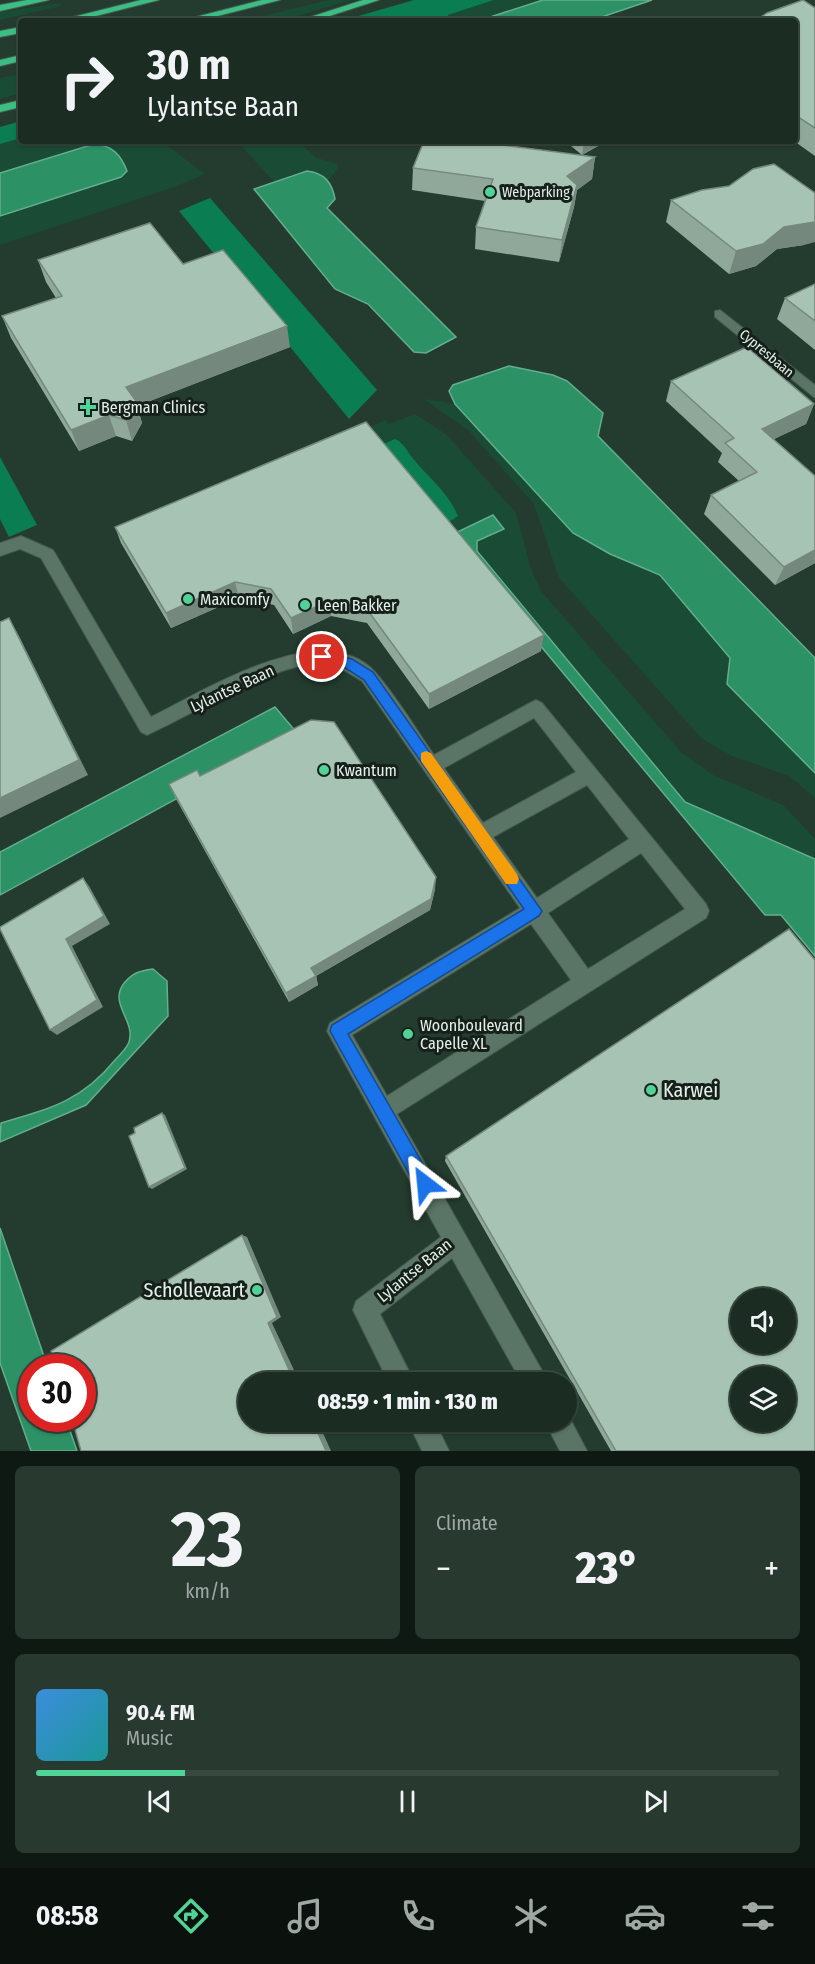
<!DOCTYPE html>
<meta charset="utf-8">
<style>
:root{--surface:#1b2d23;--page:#283930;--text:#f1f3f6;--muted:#a0a8a6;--line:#394941;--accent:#51d397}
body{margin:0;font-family:"Fira Sans Condensed",sans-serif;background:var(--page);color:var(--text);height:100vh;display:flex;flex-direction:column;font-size:22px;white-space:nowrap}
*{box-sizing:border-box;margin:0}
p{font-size:20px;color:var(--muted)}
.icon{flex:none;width:33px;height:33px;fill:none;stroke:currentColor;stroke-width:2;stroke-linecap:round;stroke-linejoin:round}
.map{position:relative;height:1451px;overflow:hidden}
.drawer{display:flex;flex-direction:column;gap:15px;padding:15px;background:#0f1913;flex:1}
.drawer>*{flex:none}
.top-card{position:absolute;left:18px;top:18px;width:780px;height:126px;border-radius:6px;box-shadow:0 2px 4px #0004,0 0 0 2px var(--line);background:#1b2d23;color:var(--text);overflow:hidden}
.tools{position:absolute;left:730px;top:1288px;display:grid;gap:12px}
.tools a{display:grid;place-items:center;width:66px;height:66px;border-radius:50%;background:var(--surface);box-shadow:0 2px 4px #0004,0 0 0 2px var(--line);font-size:30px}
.speed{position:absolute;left:18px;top:1354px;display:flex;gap:12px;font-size:30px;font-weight:700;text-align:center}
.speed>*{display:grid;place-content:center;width:78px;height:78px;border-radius:50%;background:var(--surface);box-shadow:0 2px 4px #0004,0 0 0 2px var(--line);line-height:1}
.speed .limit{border:9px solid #d22;background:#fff;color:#111}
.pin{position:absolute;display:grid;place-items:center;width:51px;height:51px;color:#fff;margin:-26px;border:3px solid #fff;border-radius:50%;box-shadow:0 2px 6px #0007}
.me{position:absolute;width:66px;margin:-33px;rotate:331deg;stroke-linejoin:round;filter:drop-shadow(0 0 4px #0008)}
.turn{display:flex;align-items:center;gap:21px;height:126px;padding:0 30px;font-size:27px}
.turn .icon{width:78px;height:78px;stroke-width:2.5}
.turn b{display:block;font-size:42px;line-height:51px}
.big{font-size:45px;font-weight:800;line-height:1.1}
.drawer .widget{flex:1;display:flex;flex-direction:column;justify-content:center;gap:9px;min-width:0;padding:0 21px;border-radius:9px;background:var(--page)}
.drawer .dial{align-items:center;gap:0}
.dial b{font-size:78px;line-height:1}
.song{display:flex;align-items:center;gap:18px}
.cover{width:72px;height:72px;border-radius:9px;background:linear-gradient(135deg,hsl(210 70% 55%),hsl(180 70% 35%))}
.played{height:6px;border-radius:3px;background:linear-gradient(90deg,var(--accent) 20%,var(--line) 20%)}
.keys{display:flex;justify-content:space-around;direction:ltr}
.heat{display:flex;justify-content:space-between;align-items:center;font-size:33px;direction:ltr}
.drawer .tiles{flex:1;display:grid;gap:15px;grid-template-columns:1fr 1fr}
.widget:last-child{grid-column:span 2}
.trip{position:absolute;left:238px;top:1372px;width:339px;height:60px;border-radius:30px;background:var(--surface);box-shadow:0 2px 4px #0004,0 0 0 2px var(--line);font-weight:800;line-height:60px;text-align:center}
.menu{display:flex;height:96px;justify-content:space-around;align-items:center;background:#0b120e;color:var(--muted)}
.menu .icon{width:42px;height:42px}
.menu .active{color:var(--accent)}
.menu b{font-size:27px;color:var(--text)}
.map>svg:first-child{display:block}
.green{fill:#1a4b34}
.forest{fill:#0a7d52}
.water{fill:#2c9165;stroke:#63ae8d;stroke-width:1.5}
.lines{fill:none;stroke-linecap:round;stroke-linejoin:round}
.minor-casing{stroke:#44594e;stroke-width:2}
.highway-casing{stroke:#44594e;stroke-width:2}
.minor{fill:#5a7465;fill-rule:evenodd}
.highway{fill:#3cbd84;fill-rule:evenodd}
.wall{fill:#90a89a}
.shaded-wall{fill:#75887d}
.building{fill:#a7c3b3;stroke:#75887d;stroke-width:1.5;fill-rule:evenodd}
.route{fill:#1a73e8;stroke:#114b97;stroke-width:1.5}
.slow{fill:#f59e0b}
.poi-dot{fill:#51d397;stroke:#16201b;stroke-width:2}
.labels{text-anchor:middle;stroke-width:6;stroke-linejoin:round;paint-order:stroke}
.far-poi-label{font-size:14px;fill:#e3f1e9;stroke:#16201b;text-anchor:start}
.far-street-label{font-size:14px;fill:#e3f1e9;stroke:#16201b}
.poi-label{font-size:16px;fill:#e3f1e9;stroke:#16201b;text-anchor:start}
.street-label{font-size:16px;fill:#e3f1e9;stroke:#16201b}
.near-poi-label{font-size:20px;fill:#e3f1e9;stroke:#16201b;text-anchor:start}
</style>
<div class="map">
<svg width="815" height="1451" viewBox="0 0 815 1451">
<rect width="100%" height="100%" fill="#243c2f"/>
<g class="green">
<polygon points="329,0 351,0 280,21 242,21"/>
<polygon points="494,0 543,0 478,21 450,21 448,15"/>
<polygon points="60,3 61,6 0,20 0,12"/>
<polygon points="21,74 21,93 0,99 0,78"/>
<polygon points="21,138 21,141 161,141 205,174 177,186 0,245 0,216 121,177 127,171 94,144 0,173 0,144"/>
<path d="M237 141H297L317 158 338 164V168L328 181C311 164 294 174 274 182Z"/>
<polygon points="424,399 455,404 573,533 610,554 660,575 730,658 727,684 815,773 815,798 789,776 732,756 702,739 559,578 534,504 468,430"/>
<polygon points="415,414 447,435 516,513 531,569 541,591 681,752 713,775 783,805 815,839 815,858 685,802 477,551 477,542 493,515 449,536 402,442 377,447 363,430 385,420 389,424"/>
</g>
<g class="forest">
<polygon points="414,0 494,0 448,15 450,21 341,21"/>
<polygon points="21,121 21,138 0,144 0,127"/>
<polygon points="210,198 377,390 349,419 179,211"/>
<path d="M395 439C404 443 405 448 411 456 427 477 447 490 458 516L443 526 377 447Z"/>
<polygon points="0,457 37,525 9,537 0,519"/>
</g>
<g class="water">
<polygon points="543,0 652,0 590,21 478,21"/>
<path d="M94 144C112 145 121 155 127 171L121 177 0 216V173Z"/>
<path d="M307 171C324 173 332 182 335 199L327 208 456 337 426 353 414 352 368 304 335 289 254 189Z"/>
<polygon points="509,366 553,375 567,381 603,413 598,436 815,658 815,773 727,684 730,658 660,575 610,554 573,533 455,404 449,391 453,385"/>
<polygon points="493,515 504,529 477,541 477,551 685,802 815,859 815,956 781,915 765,915 449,536"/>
<polygon points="275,707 297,733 0,895 0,852"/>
<path d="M153 969 167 981 168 1016 86 1105 0 1142 1 1123C49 1109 82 1101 115 1060 120 1055 127 1048 129 1042 136 1020 107 1003 125 982 134 972 140 971 153 969Z"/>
<polygon points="0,1228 48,1368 32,1368 32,1419 66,1419 77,1451 31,1451 0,1363"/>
</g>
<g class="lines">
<g class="minor-casing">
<g id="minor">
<polygon points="720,310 815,385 815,398 715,317 715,311"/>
<path d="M21 536 53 550 151 717C204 691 323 615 375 672 397 697 415 728 434 755L530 703 536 700 542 703 706 904 709 911 706 918 397 1114 549 1383H522L452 1258 380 1314 415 1383H389L353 1310 356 1301 441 1237 327 1031 330 1023 520 908 362 681C350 674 338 665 324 664 277 661 197 712 153 732L147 735 141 732 41 558 20 549 0 556V543ZM534 718 576 772 483 823 444 768ZM587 785 629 839 537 898 493 837ZM641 853 685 909 588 969 548 913ZM531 924 571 980 387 1096 352 1035Z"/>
<polygon points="567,1413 587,1451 560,1451 545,1422 567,1422"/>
<polygon points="408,1422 435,1422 449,1451 422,1451"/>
</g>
</g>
<g class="highway-casing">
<g id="highway">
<polygon points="27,0 49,0 0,11 0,5"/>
<polygon points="141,0 159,0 76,21 57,21"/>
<polygon points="262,0 280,0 198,21 180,21"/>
<polygon points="363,0 379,0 314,21 298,21"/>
<polygon points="21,27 21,33 0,37 0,31"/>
<polygon points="21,55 21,61 0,66 0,60"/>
<polygon points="21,100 21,107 0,112 0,105"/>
</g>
</g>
<use href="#minor" class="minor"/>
<use href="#highway" class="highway"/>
</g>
<g class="wall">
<polygon points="815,8 815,156 794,141 795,141 795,21"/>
<polygon points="424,141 489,141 489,143 595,157 592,179 577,190 574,207 559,262 475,249 476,227 485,201 412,190 413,168"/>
<polygon points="565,141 607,141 582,155"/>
<polygon points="671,200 804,245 777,249 756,266 729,274 666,222"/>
<polygon points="38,260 183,264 290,347 137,406 142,423 132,441 116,436 79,451 11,338 2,316 56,298 46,282"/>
<polygon points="815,284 815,350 777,319 785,298"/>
<polygon points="671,381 814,404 806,424 774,439 815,563 775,585 704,514 711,495 739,481 718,462 722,453 666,401"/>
<polygon points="115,527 541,651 429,709 367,623 331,616 293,634 274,605 239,598 171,628 121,543"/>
<polygon points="200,776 435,889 430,910 316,976 318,985 289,1002 175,797 169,784"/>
<polygon points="446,1156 815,1451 611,1451 445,1161"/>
</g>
<g class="shaded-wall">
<polygon points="584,141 607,141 582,155"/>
<polygon points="595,157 592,179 577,190 574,207 559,262 562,240 567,176"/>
<polygon points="815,222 815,242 804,245 777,249 756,266 729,274 736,251 784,227"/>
<polygon points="287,326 290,347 137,406 142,423 132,441 126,420 126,387"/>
<polygon points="814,404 806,424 755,448 762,429"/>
<polygon points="109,415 116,436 79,451 71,430"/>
<polygon points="815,550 815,563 775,585 784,567"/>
<polygon points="235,582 239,598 171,628 166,613"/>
<polygon points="329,601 331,616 293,634 291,618"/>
<polygon points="9,618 19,636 88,775 0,818 0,798"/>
<polygon points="544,635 541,651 429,709 429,694"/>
<polygon points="436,877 435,889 430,910 316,976 318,985 289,1002 286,993 311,968"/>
<polygon points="83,878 89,886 110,924 72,946 103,1007 57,1035 50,1030 66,939"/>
<polygon points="162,1113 165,1115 187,1169 152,1189 149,1187"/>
<polygon points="242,1235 247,1237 281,1317 272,1323 300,1383 295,1383 268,1323"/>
<polygon points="313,1422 318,1422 331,1451 326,1451"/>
</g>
<g class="building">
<polygon points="803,0 815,8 815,128 795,115 795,21 755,21 767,13"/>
<polygon points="424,141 486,141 486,143 595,157 567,176 577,185 562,240 476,227 493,179 413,168"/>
<polygon points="774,164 815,193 815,222 784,227 763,244 736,251 671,200 702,190 729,186 753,169"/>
<polygon points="150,223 183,264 223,250 287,326 126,387 136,401 126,420 109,415 71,430 2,316 62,296 38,260"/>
<polygon points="815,284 815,321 785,298"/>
<polygon points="747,347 814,404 762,429 815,476 815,550 784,567 711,495 757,472 725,443 734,438 671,381"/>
<polygon points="366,422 544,635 429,694 366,608 329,601 291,618 271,589 235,582 166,613 115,527"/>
<polygon points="9,618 79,760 0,798 0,622"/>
<polygon points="311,720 334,722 436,877 431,899 311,968 316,976 286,993 169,784 197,770 200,776"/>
<polygon points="83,878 104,916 66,939 97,1000 50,1030 0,929 0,927"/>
<path d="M789 929 815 960V1451H616L446 1156ZM741 1299H786V1344H741ZM741 1377H786V1422H741Z"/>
<polygon points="162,1113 185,1168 149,1187 129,1136 135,1133 134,1128"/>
<polygon points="242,1235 277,1317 268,1323 295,1383 249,1383 249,1422 313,1422 326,1451 81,1451 72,1419 82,1419 82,1368 56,1368 51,1351"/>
</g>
<polygon class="route" points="322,652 352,659 373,672 542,911 539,916 348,1034 431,1178 433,1184 431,1190 425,1193 418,1190 330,1031 332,1025 524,909 364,680 344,667 317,661 315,657"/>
<polygon class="slow" points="426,751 431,753 517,874 519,879 517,884 506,884 421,761 421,753"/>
<g class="poi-dot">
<circle cx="490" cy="192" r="6"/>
<path d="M85 398h6v6h6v6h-6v6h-6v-6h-6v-6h6z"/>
<circle cx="188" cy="599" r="6"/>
<circle cx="305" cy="605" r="6"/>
<circle cx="324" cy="770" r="6"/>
<circle cx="408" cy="1034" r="6"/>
<circle cx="651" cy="1090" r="6"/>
<circle cx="257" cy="1290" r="6"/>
</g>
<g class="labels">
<g class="far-poi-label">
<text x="502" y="197">Webparking</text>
</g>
<g class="far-street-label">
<text transform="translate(767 353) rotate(40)" y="5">Cypresbaan</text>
</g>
<g class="poi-label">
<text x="101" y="413">Bergman Clinics</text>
<text x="200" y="605">Maxicomfy</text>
<text x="317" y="611">Leen Bakker</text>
<text x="336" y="776">Kwantum</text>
<text x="420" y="1031">Woonboulevard<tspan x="420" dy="18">Capelle XL</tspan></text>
</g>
<g class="street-label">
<text transform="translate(232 688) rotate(-25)" y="6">Lylantse Baan</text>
<text transform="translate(414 1270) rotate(-39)" y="6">Lylantse Baan</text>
</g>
<g class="near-poi-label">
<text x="663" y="1097">Karwei</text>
<text x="245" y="1297" text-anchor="end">Schollevaart</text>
</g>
</g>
</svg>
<div class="tools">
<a><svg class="icon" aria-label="sound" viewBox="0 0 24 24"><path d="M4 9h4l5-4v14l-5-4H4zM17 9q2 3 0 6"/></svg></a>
<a><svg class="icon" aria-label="layers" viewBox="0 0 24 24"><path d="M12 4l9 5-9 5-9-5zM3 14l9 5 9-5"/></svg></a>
</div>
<div class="speed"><div class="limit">30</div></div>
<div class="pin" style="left:322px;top:657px;background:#d93025"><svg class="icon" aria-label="arrive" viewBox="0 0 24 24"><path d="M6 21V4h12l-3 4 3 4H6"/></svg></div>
<svg class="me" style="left:425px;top:1184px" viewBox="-20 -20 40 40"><path d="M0-17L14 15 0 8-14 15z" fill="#1a73e8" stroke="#fff" stroke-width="4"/></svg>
<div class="trip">08:59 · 1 min · 130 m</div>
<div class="top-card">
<div class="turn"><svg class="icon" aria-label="right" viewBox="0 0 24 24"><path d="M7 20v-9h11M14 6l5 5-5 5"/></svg><div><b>30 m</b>Lylantse Baan</div></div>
</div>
</div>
<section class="drawer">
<div class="tiles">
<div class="widget dial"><b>23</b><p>km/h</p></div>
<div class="widget"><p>Climate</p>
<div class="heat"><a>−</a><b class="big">23°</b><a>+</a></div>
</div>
<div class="widget">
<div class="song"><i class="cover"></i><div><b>90.4 FM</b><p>Music</p></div></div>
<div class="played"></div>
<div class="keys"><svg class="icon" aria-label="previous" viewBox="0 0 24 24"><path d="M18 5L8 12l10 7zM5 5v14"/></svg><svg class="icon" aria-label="pause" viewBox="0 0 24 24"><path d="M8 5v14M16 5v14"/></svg><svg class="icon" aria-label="next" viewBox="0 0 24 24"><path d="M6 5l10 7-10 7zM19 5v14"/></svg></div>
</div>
</div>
</section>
<nav class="menu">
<b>08:58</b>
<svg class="icon active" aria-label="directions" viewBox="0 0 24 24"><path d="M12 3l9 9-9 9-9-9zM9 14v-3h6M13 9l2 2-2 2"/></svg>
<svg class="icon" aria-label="music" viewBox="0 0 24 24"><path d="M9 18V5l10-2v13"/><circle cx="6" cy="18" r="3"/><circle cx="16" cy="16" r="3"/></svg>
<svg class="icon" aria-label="phone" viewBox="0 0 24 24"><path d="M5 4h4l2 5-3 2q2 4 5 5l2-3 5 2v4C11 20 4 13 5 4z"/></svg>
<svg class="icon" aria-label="climate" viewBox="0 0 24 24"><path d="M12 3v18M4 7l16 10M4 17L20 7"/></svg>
<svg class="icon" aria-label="car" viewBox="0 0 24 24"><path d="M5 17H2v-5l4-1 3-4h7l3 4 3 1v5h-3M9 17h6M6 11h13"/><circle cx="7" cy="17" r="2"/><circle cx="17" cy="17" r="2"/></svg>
<svg class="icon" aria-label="filters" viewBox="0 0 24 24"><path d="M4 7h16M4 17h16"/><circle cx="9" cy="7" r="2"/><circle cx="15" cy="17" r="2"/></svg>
</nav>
